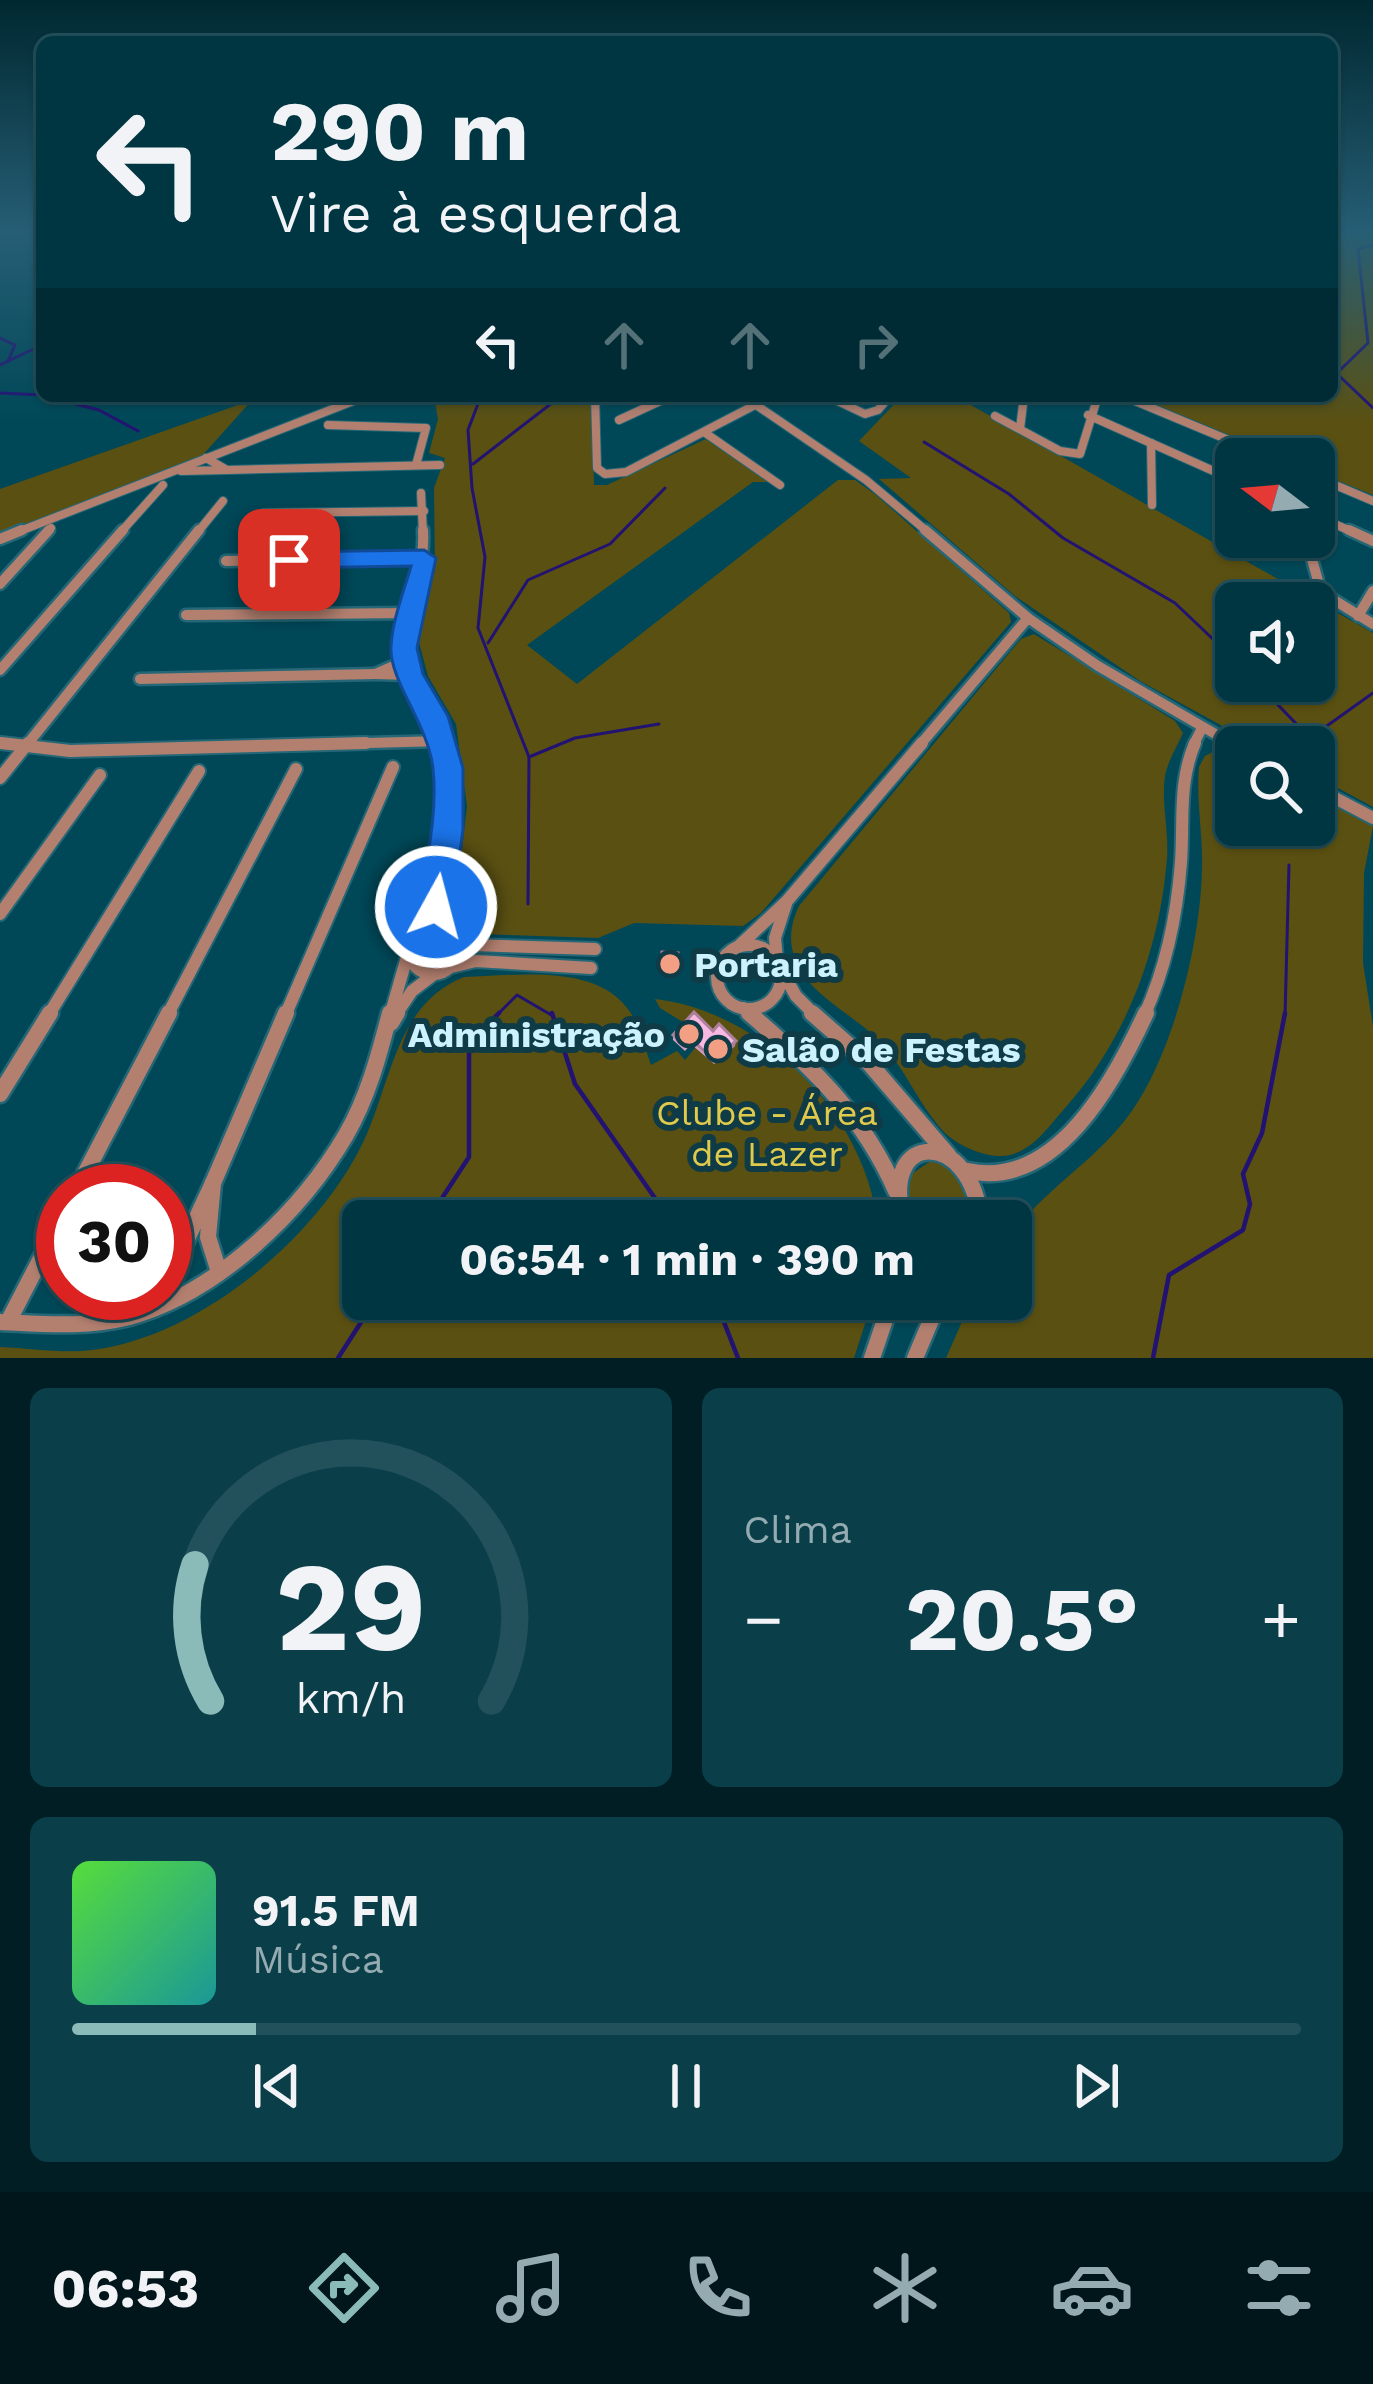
<!DOCTYPE html>
<html lang="pt">
<meta charset="utf-8">
<style>
:root{--surface:#003642;--page:#0a3e49;--text:#f1f3f6;--muted:#95abb2;--line:#22505b;--accent:#8bbbb9}
body{margin:0;font-family:"Work Sans",sans-serif;background:var(--page);color:var(--text);height:100vh;display:flex;flex-direction:column;font-size:45px;white-space:nowrap}
*{box-sizing:border-box;margin:0}
p{font-size:39px;color:var(--muted)}
.icon{flex:none;width:66px;height:66px;fill:none;stroke:currentColor;stroke-width:2;stroke-linecap:round;stroke-linejoin:round}
.map{position:relative;height:1358px;overflow:hidden}
.panel{display:flex;flex-direction:column;gap:30px;padding:30px;background:#001e24;flex:1}
.panel>*{flex:none}
.top-card{position:absolute;left:36px;top:36px;width:1302px;height:366px;border-radius:18px;box-shadow:0 3px 9px #0004,0 0 0 3px var(--line);background:#003642;color:var(--text);overflow:hidden}
.needle{width:78px;rotate:286deg}
.controls{position:absolute;left:1215px;top:438px;display:grid;gap:24px}
.controls a{display:grid;place-items:center;width:120px;height:120px;border-radius:18px;background:var(--surface);box-shadow:0 3px 9px #0004,0 0 0 3px var(--line);font-size:60px}
.speed{position:absolute;left:36px;top:1164px;display:flex;gap:24px;font-size:60px;font-weight:700;text-align:center}
.speed>*{display:grid;place-content:center;width:156px;height:156px;border-radius:50%;background:var(--surface);box-shadow:0 3px 9px #0004,0 0 0 3px var(--line);line-height:1}
.speed .limit{border:18px solid #d22;background:#fff;color:#111}
.pin{position:absolute;display:grid;place-items:center;width:102px;height:102px;color:#fff;margin:-51px;border-radius:24px;box-shadow:0 6px 18px #0006}
.me{position:absolute;width:132px;margin:-66px;rotate:7deg;stroke-linejoin:round;filter:drop-shadow(0 0 9px #0008)}
.turn{display:flex;align-items:center;gap:42px;height:252px;padding:0 36px;font-size:54px}
.turn .icon{width:156px;height:156px;stroke-width:2.5}
.turn b{display:block;font-size:84px;line-height:102px}
.lanes{display:flex;align-items:center;height:114px;padding:0 36px;background:#0003;justify-content:center;gap:60px;direction:ltr}
.lanes .off{opacity:.35}
.big{font-size:90px;font-weight:700;line-height:1.1}
.panel .widget{flex:1;display:flex;flex-direction:column;justify-content:center;gap:18px;min-width:0;padding:0 42px;border-radius:18px;background:var(--page)}
.panel .dial{align-items:center;gap:0}
.dial svg{height:312px;overflow:visible;fill:none;stroke:var(--line);stroke-width:7;stroke-linecap:round;text-anchor:middle}
.dial text{fill:var(--text);stroke:none}
.song{display:flex;align-items:center;gap:36px}
.cover{width:144px;height:144px;border-radius:18px;background:linear-gradient(135deg,hsl(110 70% 55%),hsl(180 70% 35%))}
.played{height:12px;border-radius:6px;background:linear-gradient(90deg,var(--accent) 15%,var(--line) 15%)}
.keys{display:flex;justify-content:space-around;direction:ltr}
.heat{display:flex;justify-content:space-between;align-items:center;font-size:66px;direction:ltr}
.panel .tiles{flex:1;display:grid;gap:30px;grid-template-columns:1fr 1fr}
.widget:last-child{grid-column:span 2}
.trip{position:absolute;left:342px;top:1200px;width:690px;height:120px;border-radius:18px;background:var(--surface);box-shadow:0 3px 9px #0004,0 0 0 3px var(--line);font-weight:700;line-height:120px;text-align:center}
.tabs{display:flex;height:192px;justify-content:space-around;align-items:center;background:#00161a;color:var(--muted)}
.tabs .icon{width:84px;height:84px}
.tabs .on{color:var(--accent)}
.tabs b{font-size:54px;color:var(--text)}
.map>svg:first-child{display:block}
.green{fill:#5a5012;fill-rule:evenodd}
.lines{fill:none;stroke-linecap:round;stroke-linejoin:round}
.stream-far1{stroke:#221272;stroke-width:3}
.stream{stroke:#221272;stroke-width:4.5}
.street-far3-casing{stroke:#256776;stroke-width:10}
.street-far2-casing{stroke:#256776;stroke-width:15}
.street-far1-casing{stroke:#256776;stroke-width:16}
.street-casing{stroke:#256776;stroke-width:21}
.street-far3{stroke:#b38070;stroke-width:8}
.street-far2{stroke:#b38070;stroke-width:10}
.street-far1{stroke:#b38070;stroke-width:12}
.street{stroke:#b38070;stroke-width:16}
.wall{fill:#d49ec2}
.shaded-wall{fill:#ad819e}
.building{fill:#f7b8e2;stroke:#ad819e;stroke-width:3}
.route{fill:#1a73e8;stroke:#114b97;stroke-width:3}
.poi-dot{fill:#f39f84;stroke:#0f3b47;stroke-width:4.5}
.labels{text-anchor:middle;stroke-width:12;stroke-linejoin:round;paint-order:stroke}
.near-poi-label{font-size:36px;font-weight:bold;fill:#ccf2fe;stroke:#0f3b47;text-anchor:start}
.near-park-label{font-size:36px;fill:#e0ca4c;stroke:#0f3b47}
</style>
<div class="map">
<svg width="1373" height="1358" viewBox="0 0 1373 1358">
<rect width="100%" height="100%" fill="#004858"/>
<g class="green">
<polygon points="1332,232 1373,232 1373,495 1314,471 1314,459 1286,459 1136,396 1332,396 1332,267 1339,262 1332,255"/>
<polygon points="434,396 592,397 594,485 607,485 706,439 768,482 753,482 527,645 577,684 838,480 855,480 876,495 1009,613 1011,622 761,913 743,926 634,923 598,938 482,934 469,926 456,903 467,806 456,724 428,676 417,635 435,570 434,488 445,458 429,453 438,419"/>
<path d="M902 396H955L1373 633V807L1314 775V747H1261L1140 681 1015 596 879 479 911 478 859 441ZM1236 603H1314V681H1236Z"/>
<polygon points="252,400 201,457 0,535 0,489"/>
<path d="M1034 634 1175 721 1183 733C1177 747 1168 760 1165 776 1161 802 1169 831 1167 858 1160 949 1126 1040 1065 1108 1049 1126 1034 1149 1010 1155 989 1160 957 1146 943 1131 916 1101 903 1062 873 1035 847 1011 808 993 795 959 788 940 791 923 799 906L1021 639Z"/>
<path d="M1217 750 1236 754V825H1314V796L1373 826 1364 873 1363 963 1373 1027V1358H946L972 1299H1011V1235C1045 1189 1091 1164 1126 1119 1172 1060 1201 942 1202 868 1203 834 1196 800 1199 767L1205 756Z"/>
<path d="M464 977C514 976 598 962 630 1012 640 1027 645 1048 651 1065L677 1051 685 1060 711 1029 695 1013 683 1022 660 1008 655 999C762 1011 864 1114 877 1221H363V1299H873L854 1358H0V1347C30 1348 63 1354 92 1350 201 1337 322 1234 366 1136 392 1077 398 1003 464 977Z"/>
<path d="M931 1161C961 1167 972 1193 969 1221H916C905 1205 906 1193 910 1175Z"/>
</g>
<g class="lines">
<g class="stream-far1">
<polyline points="0,338 15,345 8,361"/>
<polyline points="0,365 42,345"/>
<polyline points="1332,369 1373,408"/>
<polyline points="1339,371 1368,343 1358,249 1373,245"/>
<polyline points="0,393 42,395"/>
<polyline points="44,396 99,410 138,431"/>
<polyline points="481,396 468,430 472,488 485,557 478,628 529,757 528,904"/>
<polyline points="924,442 1009,494 1063,538 1175,603 1236,661"/>
<polyline points="473,464 561,396"/>
<polyline points="488,643 528,580 610,544 665,488"/>
<polyline points="1255,681 1310,738 1373,693"/>
<polyline points="529,757 575,738 659,724"/>
<polyline points="496,1016 517,995 553,1016"/>
<polyline points="1285,1016 1289,865"/>
</g>
<g class="stream">
<polyline points="552,1013 575,1084 671,1221"/>
<polyline points="427,1221 469,1157 469,1044 499,1013"/>
<polyline points="715,1299 738,1358"/>
<polyline points="338,1358 376,1299"/>
<polyline points="1153,1358 1169,1275 1243,1230 1250,1204 1243,1174 1262,1133 1285,1013"/>
</g>
<g class="street-far3-casing">
<g id="street-far3">
<polyline points="595,396 597,468 605,474 626,472 755,405"/>
<polyline points="743,396 866,480 929,533"/>
<polyline points="827,396 865,414 878,410 890,396"/>
<polyline points="1123,396 1274,459"/>
<polyline points="1088,415 1236,481"/>
<polyline points="995,416 1060,451 1080,454 1098,396"/>
<polyline points="619,420 671,396"/>
<polyline points="328,425 426,428 416,465"/>
<polyline points="1020,429 1024,396"/>
<polyline points="704,432 780,485"/>
<polyline points="1151,443 1152,505"/>
<polyline points="227,470 440,465"/>
<polyline points="181,471 227,470 206,458"/>
<polyline points="1220,473 1230,533"/>
<polyline points="1314,476 1373,501"/>
<polyline points="421,493 423,533"/>
<polyline points="263,513 424,511"/>
<polyline points="1314,515 1355,533"/>
<polyline points="15,533 366,396"/>
<polyline points="46,533 51,528"/>
<polyline points="120,533 163,485"/>
<polyline points="197,533 223,501"/>
</g>
</g>
<g class="street-far2-casing">
<g id="street-far2">
<path d="M423 530C426 573 402 612 405 650 406 684 433 714 442 746"/>
<polyline points="925,530 1028,618 1098,666 1236,746"/>
<polyline points="1229,530 1232,548"/>
<polyline points="1349,530 1373,541"/>
<polyline points="1306,537 1321,592 1373,624"/>
<polyline points="0,539 22,530"/>
<polyline points="226,561 425,558"/>
<polyline points="0,584 49,530"/>
<polyline points="186,615 410,613"/>
<polyline points="1358,616 1373,591"/>
<polyline points="405,661 375,674 410,675"/>
<polyline points="0,670 123,530"/>
<polyline points="140,679 375,674"/>
<polyline points="0,743 27,746"/>
<polyline points="26,746 199,530"/>
<polyline points="254,746 443,741"/>
<polyline points="919,746 1028,618"/>
<polyline points="1193,746 1202,728"/>
</g>
</g>
<g class="street-far1-casing">
<g id="street-far1">
<polyline points="1,743 70,751 366,743"/>
<polyline points="441,743 448,768 448,829 436,900 448,927"/>
<polyline points="1231,743 1238,747"/>
<polyline points="0,778 28,743"/>
<polyline points="1314,787 1373,818"/>
<polyline points="0,914 100,775"/>
<circle cx="433" cy="950" r="24"/>
<polyline points="457,937 472,945 595,949"/>
<polyline points="413,938 433,882"/>
<circle cx="749" cy="977" r="32"/>
<polyline points="739,946 787,901 922,743"/>
<polyline points="777,961 775,938 786,904"/>
<polyline points="447,968 476,961 591,968"/>
<polyline points="780,968 796,996 816,1016"/>
<polyline points="743,1008 753,1016"/>
<polyline points="48,1016 199,771"/>
<polyline points="167,1016 296,769"/>
<polyline points="285,1016 393,767"/>
<polyline points="390,1016 409,950"/>
<polyline points="395,1016 412,991 433,975"/>
<path d="M1144 1016C1166 968 1177 915 1181 862 1184 821 1178 783 1195 743"/>
</g>
</g>
<g class="street-casing">
<g id="street">
<path d="M749 1013C811 1066 863 1115 896 1191"/>
<polyline points="812,1013 869,1063 948,1155"/>
<polyline points="391,1023 397,1013"/>
<polyline points="0,1094 50,1013"/>
<path d="M968 1171C1057 1190 1115 1080 1146 1013"/>
<polyline points="213,1183 286,1013"/>
<polyline points="76,1191 169,1013"/>
<path d="M904 1221C877 1129 973 1128 980 1221"/>
<polyline points="165,1286 213,1183 208,1237 219,1272"/>
<path d="M0 1322C44 1324 86 1328 129 1317 217 1293 301 1212 346 1135 368 1097 379 1055 390 1013"/>
<polyline points="8,1322 63,1216"/>
<polyline points="872,1358 892,1299"/>
<polyline points="915,1358 940,1299"/>
</g>
</g>
<use href="#street-far3" class="street-far3"/>
<use href="#street-far2" class="street-far2"/>
<use href="#street-far1" class="street-far1"/>
<use href="#street" class="street"/>
</g>
<g class="wall">
<polygon points="662,952 678,953 678,971 661,970"/>
<polygon points="673,1035 735,1046 714,1064 691,1044 685,1051 673,1040"/>
</g>
<polygon class="shaded-wall" points="736,1041 735,1046 714,1064 714,1060"/>
<g class="building">
<polygon points="662,952 678,953 678,965 661,964"/>
<polygon points="694,1012 713,1031 719,1024 736,1041 714,1060 691,1039 685,1046 673,1035"/>
</g>
<linearGradient id="sky" x2="0" y2="1"><stop stop-color="#002830"/><stop offset="0.55" stop-color="#265e75"/><stop offset="1" stop-color="#265e75" stop-opacity="0"/></linearGradient>
<rect width="1373" height="422" fill="url(#sky)"/>
<path class="route" d="M424 550 436 558 417 648 423 674 448 716 463 768V829L453 907 448 919 436 923 424 919 419 907C426 862 438 814 433 769 429 726 389 680 391 647 392 621 404 591 411 566L289 568 277 560 289 552Z"/>
<g class="poi-dot">
<circle cx="670" cy="964" r="12"/>
<circle cx="689" cy="1034" r="12"/>
<circle cx="718" cy="1049" r="12"/>
</g>
<g class="labels">
<g class="near-poi-label">
<text x="694" y="977">Portaria</text>
<text x="665" y="1047" text-anchor="end">Administração</text>
<text x="742" y="1062">Salão de Festas</text>
</g>
<g class="near-park-label">
<text x="767" y="1125">Clube - Área<tspan x="767" dy="41">de Lazer</tspan></text>
</g>
</g>
</svg>
<div class="controls">
<a><svg class="needle" viewBox="-14 -14 28 28"><path d="M0-13l5 13h-10z" fill="#e53935"/><path d="M0 13l5-13h-10z" fill="#95abb2"/></svg></a>
<a><svg class="icon" aria-label="sound" viewBox="0 0 24 24"><path d="M4 9h4l5-4v14l-5-4H4zM17 9q2 3 0 6"/></svg></a>
<a><svg class="icon" aria-label="search" viewBox="0 0 24 24"><circle cx="10" cy="10" r="6"/><path d="M15 15l6 6"/></svg></a>
</div>
<div class="speed"><div class="limit">30</div></div>
<div class="pin" style="left:289px;top:560px;background:#d93025"><svg class="icon" aria-label="arrive" viewBox="0 0 24 24"><path d="M6 21V4h12l-3 4 3 4H6"/></svg></div>
<svg class="me" style="left:436px;top:907px" viewBox="-20 -20 40 40"><circle r="17" fill="#1a73e8" stroke="#fff" stroke-width="3"/><path d="M0-11L8 9 0 5-8 9z" fill="#fff"/></svg>
<div class="trip">06:54 · 1 min · 390 m</div>
<div class="top-card">
<div class="turn"><svg class="icon" aria-label="left" viewBox="0 0 24 24"><path d="M17 20v-9H6M10 6l-5 5 5 5"/></svg><div><b>290 m</b>Vire à esquerda</div></div>
<div class="lanes"><svg class="icon" aria-label="left" viewBox="0 0 24 24"><path d="M17 20v-9H6M10 6l-5 5 5 5"/></svg><svg class="icon off" aria-label="ahead" viewBox="0 0 24 24"><path d="M12 20V5M6 11l6-6 6 6"/></svg><svg class="icon off" aria-label="ahead" viewBox="0 0 24 24"><path d="M12 20V5M6 11l6-6 6 6"/></svg><svg class="icon off" aria-label="right" viewBox="0 0 24 24"><path d="M7 20v-9h11M14 6l5 5-5 5"/></svg></div>
</div>
</div>
<section class="panel">
<div class="tiles">
<div class="widget dial"><svg viewBox="0 0 100 80">
<path d="M14 69A42 42 0 1 1 86 69"/>
<path d="M14 69A42 42 0 0 1 10 34" stroke="#8bbbb9"/>
<text x="50" y="56" font-size="32" font-weight="700">29</text>
<text x="50" y="72" font-size="11">km/h</text>
</svg></div>
<div class="widget"><p>Clima</p>
<div class="heat"><a>−</a><b class="big">20.5°</b><a>+</a></div>
</div>
<div class="widget">
<div class="song"><i class="cover"></i><div><b>91.5 FM</b><p>Música</p></div></div>
<div class="played"></div>
<div class="keys"><svg class="icon" aria-label="previous" viewBox="0 0 24 24"><path d="M18 5L8 12l10 7zM5 5v14"/></svg><svg class="icon" aria-label="pause" viewBox="0 0 24 24"><path d="M8 5v14M16 5v14"/></svg><svg class="icon" aria-label="next" viewBox="0 0 24 24"><path d="M6 5l10 7-10 7zM19 5v14"/></svg></div>
</div>
</div>
</section>
<nav class="tabs">
<b>06:53</b>
<svg class="icon on" aria-label="directions" viewBox="0 0 24 24"><path d="M12 3l9 9-9 9-9-9zM9 14v-3h6M13 9l2 2-2 2"/></svg>
<svg class="icon" aria-label="music" viewBox="0 0 24 24"><path d="M9 18V5l10-2v13"/><circle cx="6" cy="18" r="3"/><circle cx="16" cy="16" r="3"/></svg>
<svg class="icon" aria-label="phone" viewBox="0 0 24 24"><path d="M5 4h4l2 5-3 2q2 4 5 5l2-3 5 2v4C11 20 4 13 5 4z"/></svg>
<svg class="icon" aria-label="climate" viewBox="0 0 24 24"><path d="M12 3v18M4 7l16 10M4 17L20 7"/></svg>
<svg class="icon" aria-label="car" viewBox="0 0 24 24"><path d="M5 17H2v-5l4-1 3-4h7l3 4 3 1v5h-3M9 17h6M6 11h13"/><circle cx="7" cy="17" r="2"/><circle cx="17" cy="17" r="2"/></svg>
<svg class="icon" aria-label="filters" viewBox="0 0 24 24"><path d="M4 7h16M4 17h16"/><circle cx="9" cy="7" r="2"/><circle cx="15" cy="17" r="2"/></svg>
</nav>
